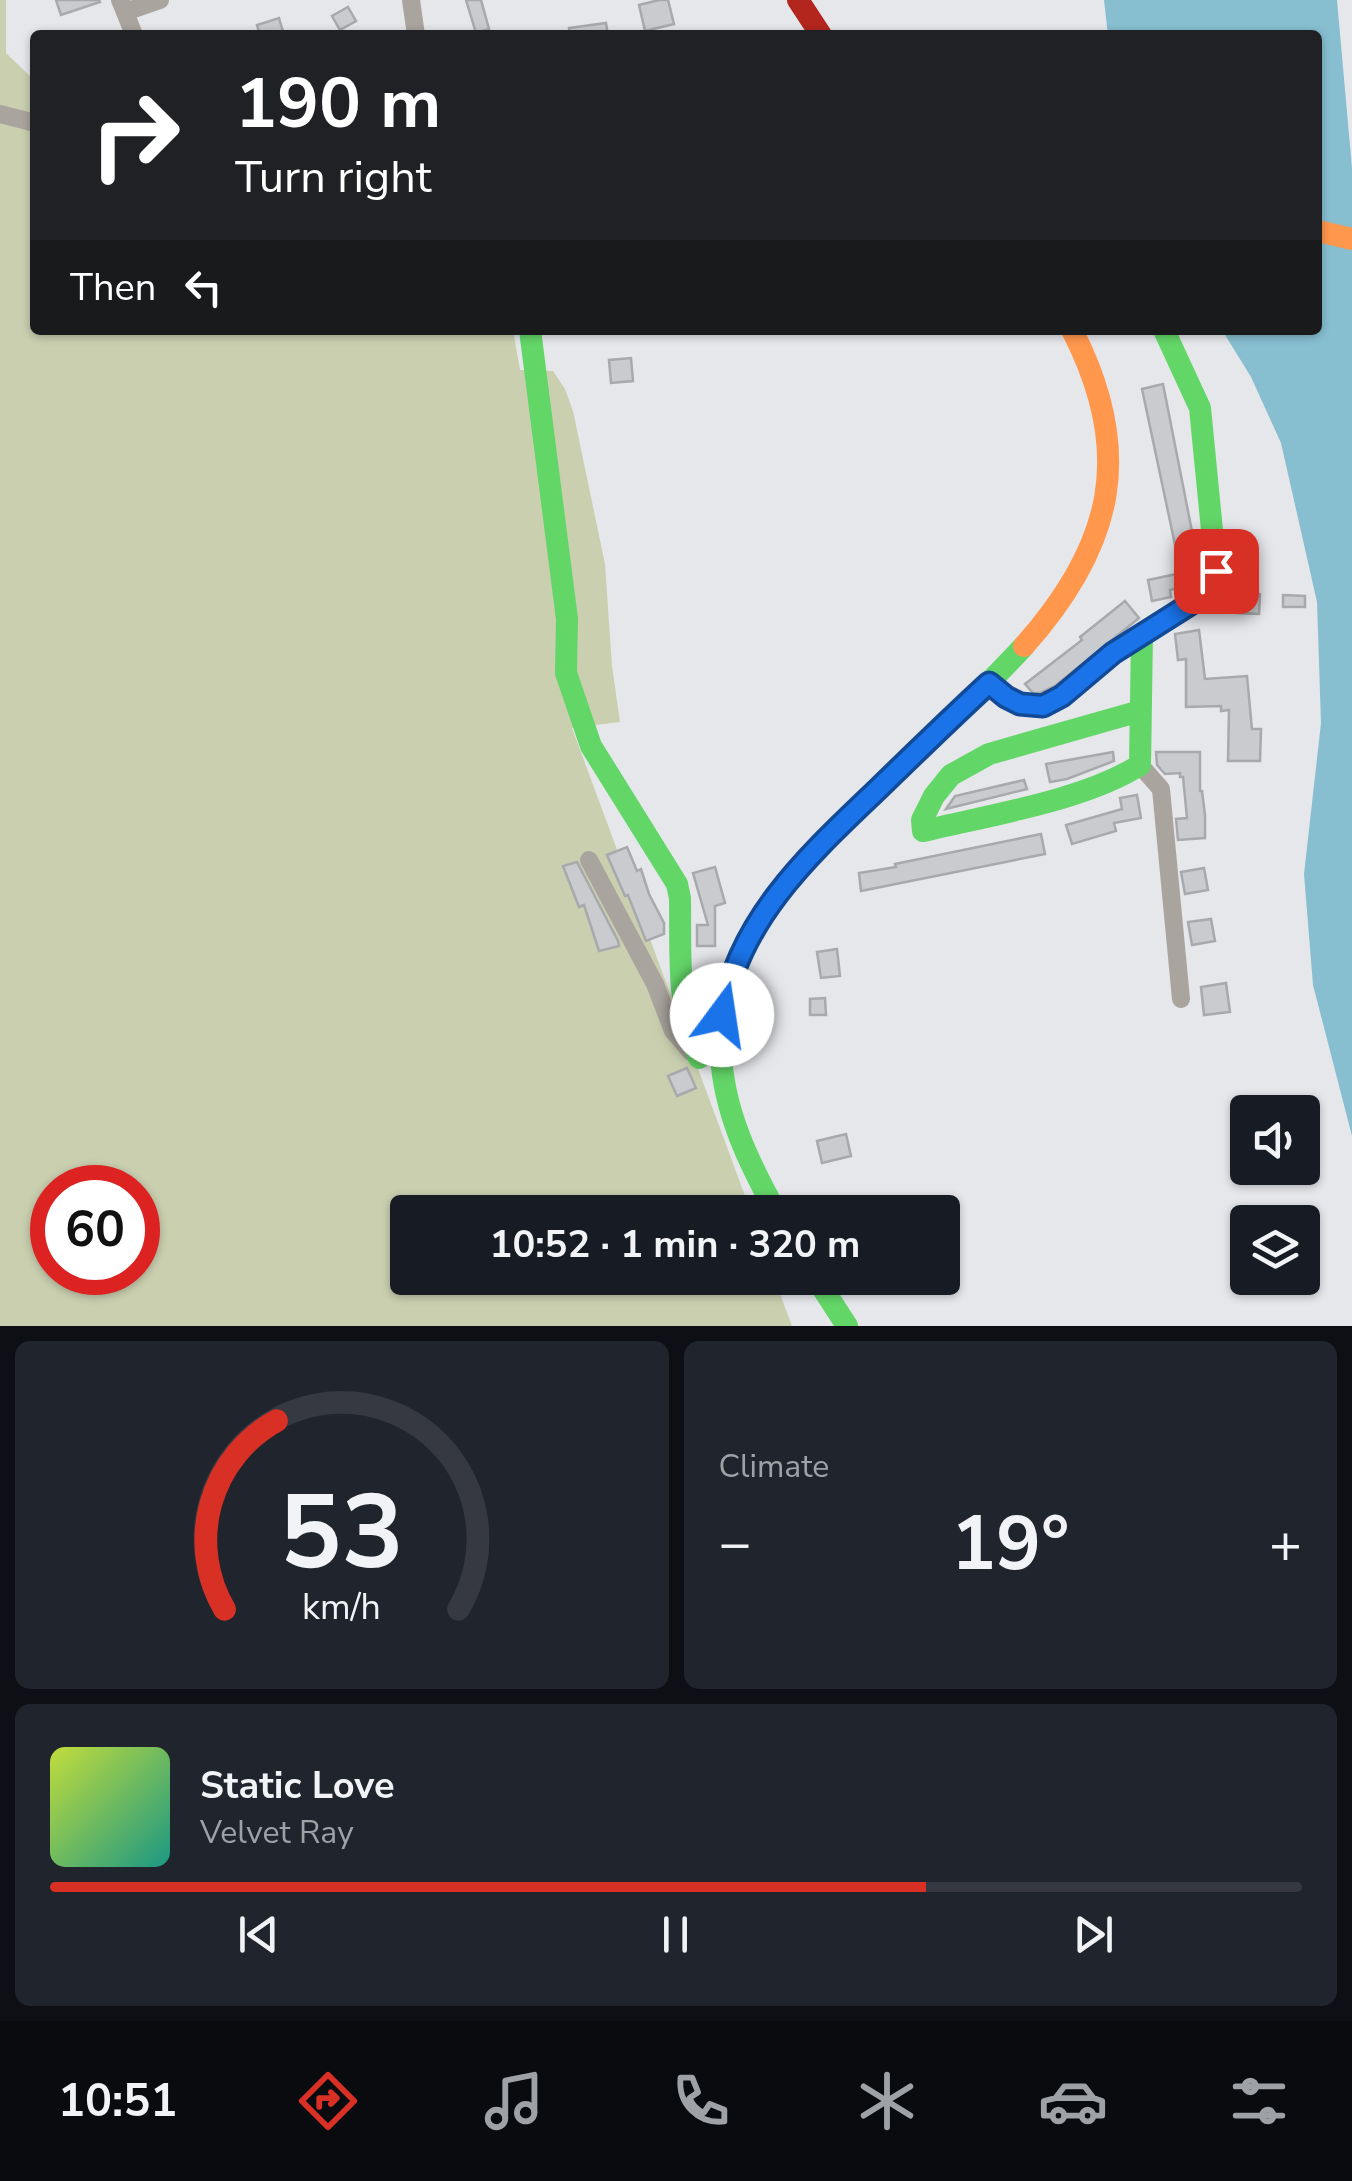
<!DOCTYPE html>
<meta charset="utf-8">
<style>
:root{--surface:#171b24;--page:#20242c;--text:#f1f3f6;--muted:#9ea1a6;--line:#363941;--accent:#d93025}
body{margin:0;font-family:"Nunito Sans",sans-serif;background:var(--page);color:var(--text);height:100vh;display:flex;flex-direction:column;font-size:38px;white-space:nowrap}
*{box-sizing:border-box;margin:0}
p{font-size:32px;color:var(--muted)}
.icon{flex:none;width:55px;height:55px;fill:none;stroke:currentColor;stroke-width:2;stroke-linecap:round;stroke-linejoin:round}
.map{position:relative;height:1326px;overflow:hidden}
.details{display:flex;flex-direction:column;gap:15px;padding:15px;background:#0d0f14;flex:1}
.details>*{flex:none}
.banner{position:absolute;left:30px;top:30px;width:1292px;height:305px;border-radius:10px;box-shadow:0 2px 8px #0004;background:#202124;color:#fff;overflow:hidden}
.buttons{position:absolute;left:1230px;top:1095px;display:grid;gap:20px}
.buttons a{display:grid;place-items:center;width:90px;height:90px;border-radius:10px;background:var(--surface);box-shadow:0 2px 8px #0004;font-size:50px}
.speed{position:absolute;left:30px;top:1165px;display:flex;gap:20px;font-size:50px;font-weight:700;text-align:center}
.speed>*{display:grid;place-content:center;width:130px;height:130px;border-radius:50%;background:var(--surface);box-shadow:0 2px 8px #0004;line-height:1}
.speed .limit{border:15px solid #d22;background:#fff;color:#111}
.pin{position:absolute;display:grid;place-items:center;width:85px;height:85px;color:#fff;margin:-42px;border-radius:20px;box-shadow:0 5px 15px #0006}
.me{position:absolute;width:110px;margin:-55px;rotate:14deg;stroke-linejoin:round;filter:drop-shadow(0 0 8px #0008)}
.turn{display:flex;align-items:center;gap:35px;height:210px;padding:0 40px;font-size:45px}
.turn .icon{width:130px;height:130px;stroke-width:2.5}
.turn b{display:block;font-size:70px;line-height:85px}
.then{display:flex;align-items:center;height:95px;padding:0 40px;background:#0003;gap:20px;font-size:38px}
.big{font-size:75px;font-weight:700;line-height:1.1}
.details .card{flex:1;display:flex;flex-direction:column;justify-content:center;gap:15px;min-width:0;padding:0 35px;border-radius:15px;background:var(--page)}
.details .dial{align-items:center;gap:0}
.dial svg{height:260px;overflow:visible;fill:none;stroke:var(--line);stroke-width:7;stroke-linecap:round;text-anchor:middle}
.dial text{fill:var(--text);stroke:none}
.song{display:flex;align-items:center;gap:30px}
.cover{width:120px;height:120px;border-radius:15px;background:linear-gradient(135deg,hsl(70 70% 55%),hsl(170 70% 35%))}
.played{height:10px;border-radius:5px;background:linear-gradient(90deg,var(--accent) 70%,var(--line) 70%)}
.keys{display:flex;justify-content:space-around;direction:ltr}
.heat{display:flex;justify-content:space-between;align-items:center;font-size:55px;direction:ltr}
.details .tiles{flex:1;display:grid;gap:15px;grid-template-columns:1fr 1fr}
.card:last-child{grid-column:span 2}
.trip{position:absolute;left:390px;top:1195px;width:570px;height:100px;border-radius:10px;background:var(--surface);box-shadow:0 2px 8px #0004;font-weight:700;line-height:100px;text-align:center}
.tab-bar{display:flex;height:160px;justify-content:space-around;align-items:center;background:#090b0e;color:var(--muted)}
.tab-bar .icon{width:70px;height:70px}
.tab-bar .active{color:var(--accent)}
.tab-bar b{font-size:45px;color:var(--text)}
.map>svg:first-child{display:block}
.green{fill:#cacfb0;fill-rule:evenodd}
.water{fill:#87bfd1}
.building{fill:#cacbce;stroke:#a8a9ac;stroke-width:2.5}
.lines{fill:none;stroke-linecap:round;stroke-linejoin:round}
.street{stroke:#aaa49e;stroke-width:18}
.fast{stroke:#63d668;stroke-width:22}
.slow{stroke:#ff974d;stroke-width:22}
.jam{stroke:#b3261e;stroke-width:22}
.route-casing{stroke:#114b97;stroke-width:25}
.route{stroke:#1a73e8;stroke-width:18}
</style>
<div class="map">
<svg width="1352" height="1326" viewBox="0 0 1352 1326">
<rect width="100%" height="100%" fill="#e6e7eb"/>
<path class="green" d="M0 0H6V53L35 81V330H513L520 370 553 371 565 389 573 411 605 564 612 666 620 722 572 728 751 1212H408V1278H774L792 1326H0ZM52 1188H138V1272H52Z"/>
<polygon class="water" points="1104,0 1337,0 1352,168 1352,1136 1313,985 1304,874 1321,723 1317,602 1281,443 1251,377 1222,330 1318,330 1318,35 1108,35"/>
<g class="building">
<polygon points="56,0 99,0 100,2 61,15"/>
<polygon points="466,0 481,0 489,29 476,33"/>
<polygon points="659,0 668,0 674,24 645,31 639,5"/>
<polygon points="348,7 356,21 340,30 332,16"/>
<polygon points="279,18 284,35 260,35 257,25"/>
<polygon points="606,23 608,35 570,35 569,28"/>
<polygon points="631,358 633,381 611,383 609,360"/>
<polygon points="1163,384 1199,567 1188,586 1170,590 1171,597 1152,601 1148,580 1181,573 1142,389"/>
<polygon points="1241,562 1255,564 1251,593 1260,594 1259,614 1237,613"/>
<polygon points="1283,595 1305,596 1305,607 1283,607"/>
<polygon points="1125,601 1139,618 1055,686 1040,693 1033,693 1025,684 1082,640 1080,637"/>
<polygon points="1199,630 1205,679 1247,676 1252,729 1261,729 1260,761 1228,761 1229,710 1221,711 1221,706 1186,707 1186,659 1178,660 1175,634"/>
<polygon points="1113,752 1114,761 1067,779 1050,782 1046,764"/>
<polygon points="1156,752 1200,752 1200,791 1202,791 1205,815 1205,838 1178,840 1176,819 1187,818 1183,777 1180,777 1180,773 1165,774 1157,765"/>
<polygon points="1024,780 1027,789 946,809 955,796"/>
<polygon points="1137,795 1141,818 1114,823 1116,831 1072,844 1066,825 1122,809 1120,798"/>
<polygon points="1041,834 1045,854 861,891 859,873 896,867 895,864"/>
<polygon points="627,847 637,871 641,869 649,894 664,923 664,934 646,941 628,895 625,896 607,855"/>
<polygon points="577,862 618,941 619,946 599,951 584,905 579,907 563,866"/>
<polygon points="715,867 725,903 715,906 715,946 697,946 697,925 708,925 693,873"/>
<polygon points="1204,868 1208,890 1185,894 1181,872"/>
<polygon points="1211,919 1215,941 1192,945 1188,922"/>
<polygon points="837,949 840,976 821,978 817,952"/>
<polygon points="1226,983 1230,1012 1204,1015 1201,987"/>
<polygon points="825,998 826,1015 810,1015 810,999"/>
<polygon points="687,1068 696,1088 677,1096 668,1076"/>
<polygon points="846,1134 851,1156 822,1163 817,1141"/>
</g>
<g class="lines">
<g class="street">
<polyline points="120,0 125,12 160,0"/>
<polyline points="411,0 416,35"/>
<polyline points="125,12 134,35"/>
<polyline points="0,114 35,123"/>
<polyline points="989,683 1020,705 1043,706 1062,696 1113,653 1142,636"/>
<polyline points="1140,765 1161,789 1181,999"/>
<polyline points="589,860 655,984 673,1031 691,1052"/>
</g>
<g class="fast">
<path d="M530 330 567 619 566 673 591 746 677 884 680 898C681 952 676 1007 699 1058"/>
<path d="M1140 711 989 754 951 775 934 796 922 820 923 831C989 815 1083 801 1140 765L1142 636 1200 598 1216 571 1200 408 1164 330"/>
<path d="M776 1212C749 1163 724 1112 721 1055 714 942 802 861 877 789 927 742 978 696 1024 646"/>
<polyline points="816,1278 847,1326"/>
</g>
<g class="slow">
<polyline points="1318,231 1352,239"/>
<path d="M1024 646C1114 545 1135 452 1072 330"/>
</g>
<polyline class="jam" points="798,0 821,35"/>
</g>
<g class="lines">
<g class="route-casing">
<path id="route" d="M722 1015C739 918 810 854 877 790 914 754 951 718 989 683L1006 697 1020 704 1043 706 1062 696 1113 653 1200 598 1216 571"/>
</g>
<use href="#route" class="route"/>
</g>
</svg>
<div class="buttons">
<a><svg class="icon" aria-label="sound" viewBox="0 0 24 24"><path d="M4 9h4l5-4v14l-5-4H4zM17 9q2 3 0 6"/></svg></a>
<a><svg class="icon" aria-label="layers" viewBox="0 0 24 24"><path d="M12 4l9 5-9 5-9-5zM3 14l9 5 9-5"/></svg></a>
</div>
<div class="speed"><div class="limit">60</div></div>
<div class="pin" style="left:1216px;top:571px;background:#d93025"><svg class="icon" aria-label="arrive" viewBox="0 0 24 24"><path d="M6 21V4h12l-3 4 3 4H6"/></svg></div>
<svg class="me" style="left:722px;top:1015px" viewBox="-20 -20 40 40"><circle r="19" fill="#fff"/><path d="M0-13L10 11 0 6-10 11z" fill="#1a73e8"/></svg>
<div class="trip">10:52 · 1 min · 320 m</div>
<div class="banner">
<div class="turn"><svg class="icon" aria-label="right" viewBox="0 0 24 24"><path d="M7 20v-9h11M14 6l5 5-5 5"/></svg><div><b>190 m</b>Turn right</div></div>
<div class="then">Then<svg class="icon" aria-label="left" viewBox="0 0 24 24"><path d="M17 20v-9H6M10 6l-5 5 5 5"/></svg></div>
</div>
</div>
<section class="details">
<div class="tiles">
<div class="card dial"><svg viewBox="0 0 100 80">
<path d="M14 69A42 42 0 1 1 86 69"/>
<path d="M14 69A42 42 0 0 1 30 11" stroke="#d93025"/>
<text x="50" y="56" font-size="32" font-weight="700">53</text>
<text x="50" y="72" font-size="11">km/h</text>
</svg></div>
<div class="card"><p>Climate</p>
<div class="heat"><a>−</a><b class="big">19°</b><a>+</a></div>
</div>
<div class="card">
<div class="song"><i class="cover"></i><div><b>Static Love</b><p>Velvet Ray</p></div></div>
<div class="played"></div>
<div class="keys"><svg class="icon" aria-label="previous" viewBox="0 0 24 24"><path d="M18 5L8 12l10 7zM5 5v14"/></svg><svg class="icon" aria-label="pause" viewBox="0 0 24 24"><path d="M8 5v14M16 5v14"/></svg><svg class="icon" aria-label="next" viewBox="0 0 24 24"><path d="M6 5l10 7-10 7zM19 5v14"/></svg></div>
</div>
</div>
</section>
<nav class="tab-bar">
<b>10:51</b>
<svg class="icon active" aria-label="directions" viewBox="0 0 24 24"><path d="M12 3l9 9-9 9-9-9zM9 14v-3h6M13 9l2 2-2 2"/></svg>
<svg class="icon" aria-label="music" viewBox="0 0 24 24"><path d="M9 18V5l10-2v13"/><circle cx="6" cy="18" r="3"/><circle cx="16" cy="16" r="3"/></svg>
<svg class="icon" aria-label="phone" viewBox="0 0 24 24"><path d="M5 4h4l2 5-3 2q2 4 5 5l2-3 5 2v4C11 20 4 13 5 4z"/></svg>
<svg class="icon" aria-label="climate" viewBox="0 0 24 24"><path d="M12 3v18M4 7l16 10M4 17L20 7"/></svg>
<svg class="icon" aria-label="car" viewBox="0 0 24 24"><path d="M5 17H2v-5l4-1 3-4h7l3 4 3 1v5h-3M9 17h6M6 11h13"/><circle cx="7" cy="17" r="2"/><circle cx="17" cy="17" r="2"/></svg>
<svg class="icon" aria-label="filters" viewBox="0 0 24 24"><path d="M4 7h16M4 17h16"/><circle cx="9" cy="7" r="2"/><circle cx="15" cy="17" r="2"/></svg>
</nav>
